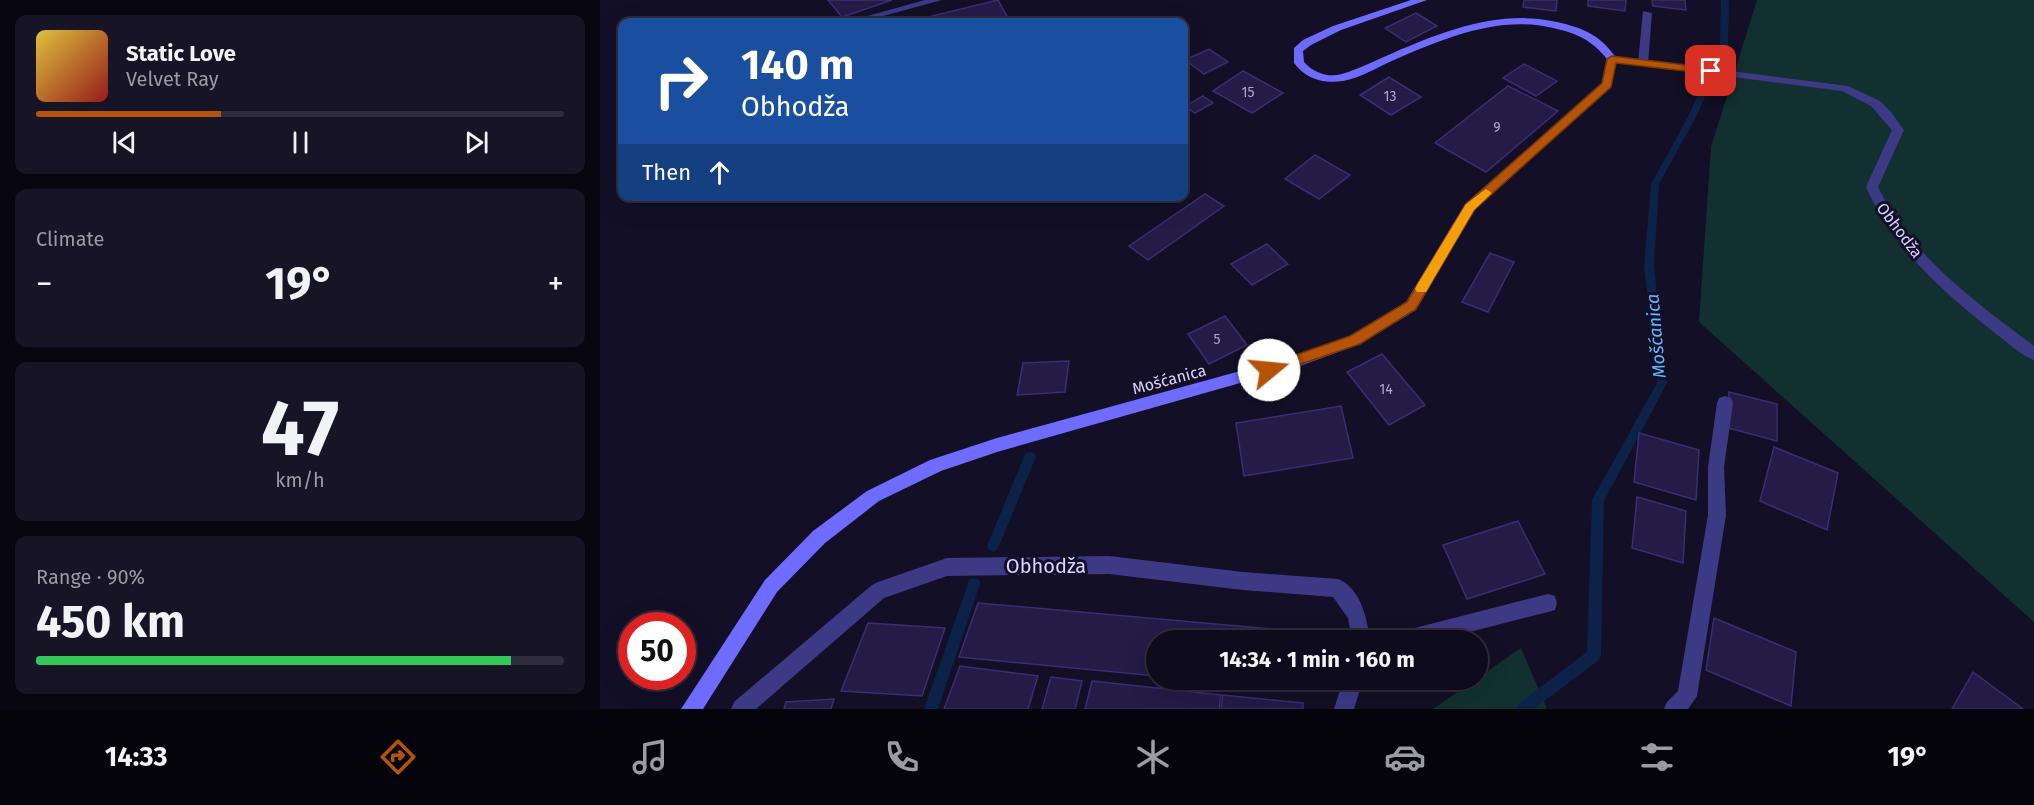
<!DOCTYPE html>
<meta charset="utf-8">
<style>
:root{--surface:#0e0b1c;--page:#171425;--text:#f1f3f6;--muted:#9b9ba3;--line:#2e2b3b;--accent:#b45309}
body{margin:0;font-family:"Fira Sans",sans-serif;background:var(--page);color:var(--text);height:100vh;display:flex;flex-direction:column;font-size:22px;white-space:nowrap}
*{box-sizing:border-box;margin:0}
p{font-size:20px;color:var(--muted)}
.icon{flex:none;width:33px;height:33px;fill:none;stroke:currentColor;stroke-width:2;stroke-linecap:round;stroke-linejoin:round}
.map{position:relative;flex:1;overflow:hidden}
.details{display:flex;flex-direction:column;gap:15px;padding:15px;background:#08060f;width:600px}
.details>*{flex:none}
.guide{position:absolute;left:18px;top:18px;width:570px;height:183px;border-radius:12px;box-shadow:0 6px 24px #0002,0 0 0 2px var(--line);background:#1a4fa0;color:#fff;overflow:hidden}
.speed{position:absolute;left:18px;top:612px;display:flex;gap:12px;font-size:30px;font-weight:700;text-align:center}
.speed>*{display:grid;place-content:center;width:78px;height:78px;border-radius:50%;background:var(--surface);box-shadow:0 6px 24px #0002,0 0 0 2px var(--line);line-height:1}
.speed .limit{border:9px solid #d22;background:#fff;color:#111}
.pin{position:absolute;display:grid;place-items:center;width:51px;height:51px;color:#fff;margin:-26px;border-radius:12px;box-shadow:0 3px 9px #0006}
.me{position:absolute;width:66px;margin:-33px;rotate:73deg;stroke-linejoin:round;filter:drop-shadow(0 0 4px #0008)}
.turn{display:flex;align-items:center;gap:21px;height:126px;padding:0 24px;font-size:27px}
.turn .icon{width:78px;height:78px;stroke-width:2.5}
.turn b{display:block;font-size:42px;line-height:51px}
.then{display:flex;align-items:center;height:57px;padding:0 24px;background:#0003;gap:12px;font-size:22px}
.big{font-size:45px;font-weight:700;line-height:1.1}
.details .card{flex:1;display:flex;flex-direction:column;justify-content:center;gap:9px;min-width:0;padding:0 21px;border-radius:12px;background:var(--page)}
.details .dial{align-items:center;gap:0}
.dial b{font-size:78px;line-height:1}
.song{display:flex;align-items:center;gap:18px}
.cover{width:72px;height:72px;border-radius:9px;background:linear-gradient(135deg,hsl(50 70% 55%),hsl(0 70% 35%))}
.played{height:6px;border-radius:3px;background:linear-gradient(90deg,var(--accent) 35%,var(--line) 35%)}
.keys{display:flex;justify-content:space-around;direction:ltr}
.heat{display:flex;justify-content:space-between;align-items:center;font-size:33px;direction:ltr}
.charge{height:9px;border-radius:4px;background:linear-gradient(90deg,#34c759 90%,var(--line) 0)}
.trip{position:absolute;left:546px;top:630px;width:342px;height:60px;border-radius:30px;background:var(--surface);box-shadow:0 6px 24px #0002,0 0 0 2px var(--line);font-weight:700;line-height:60px;text-align:center}
.tab-bar{display:flex;height:96px;justify-content:space-around;align-items:center;background:#06040b;color:var(--muted)}
.tab-bar .icon{width:42px;height:42px}
.tab-bar .on{color:var(--accent)}
.tab-bar b{font-size:27px;color:var(--text)}
main{display:flex;flex:1;min-height:0}
.map>svg:first-child{display:block}
.green{fill:#12302f}
.lines{fill:none;stroke-linecap:round;stroke-linejoin:round}
.stream{fill:#0c2248;fill-rule:evenodd}
.building{fill:#241b47;stroke:#3b2d73;stroke-width:1.5}
.service{fill:#3d3a85;fill-rule:evenodd}
.minor{fill:#3d3a85;fill-rule:evenodd}
.secondary{fill:#6f6bff;fill-rule:evenodd}
.route{fill:#b45309;stroke:#753606;stroke-width:1.5}
.slow{fill:#f59e0b}
.labels{text-anchor:middle;stroke-width:6;stroke-linejoin:round;paint-order:stroke}
.number-label{font-size:14px;fill:#aca6d1}
.street-label{font-size:16px;fill:#d9d4ff;stroke:#130f26}
.water-label{font-size:18px;font-style:italic;fill:#62b6ff;stroke:#130f26}
.near-street-label{font-size:20px;fill:#d9d4ff;stroke:#130f26}
</style>
<main>
<section class="details">
<div class="card">
<div class="song"><i class="cover"></i><div><b>Static Love</b><p>Velvet Ray</p></div></div>
<div class="played"></div>
<div class="keys"><svg class="icon" aria-label="previous" viewBox="0 0 24 24"><path d="M18 5L8 12l10 7zM5 5v14"/></svg><svg class="icon" aria-label="pause" viewBox="0 0 24 24"><path d="M8 5v14M16 5v14"/></svg><svg class="icon" aria-label="next" viewBox="0 0 24 24"><path d="M6 5l10 7-10 7zM19 5v14"/></svg></div>
</div>
<div class="card"><p>Climate</p>
<div class="heat"><a>−</a><b class="big">19°</b><a>+</a></div>
</div>
<div class="card dial"><b>47</b><p>km/h</p></div>
<div class="card"><p>Range · 90%</p><b class="big">450 km</b><div class="charge"></div></div>
</section>
<div class="map">
<svg width="1434" height="709" viewBox="0 0 1434 709">
<rect width="100%" height="100%" fill="#130f26"/>
<g class="green">
<polygon points="1157,0 1434,0 1434,622 1099,322 1111,147"/>
<polygon points="921,648 947,709 833,709"/>
</g>
<g class="lines">
<g class="stream">
<polygon points="1121,0 1129,0 1128,45 1097,115 1059,184 1054,266 1067,383 1004,501 1001,655 999,660 934,709 916,709 918,704 987,652 992,500 1057,383 1044,266 1051,184 1089,115 1120,45"/>
<polygon points="430,452 434,453 436,457 399,546 397,550 393,552 389,550 387,546 424,457 426,453"/>
<polygon points="374,578 379,580 380,584 338,709 324,709 368,584 369,580"/>
</g>
</g>
<g class="building">
<polygon points="228,0 292,0 242,17"/>
<polygon points="398,0 410,22 334,22 332,16"/>
<polygon points="924,0 957,0 956,11 923,7"/>
<polygon points="988,0 1026,0 1025,11 988,6"/>
<polygon points="1052,0 1085,0 1086,10 1053,6"/>
<polygon points="816,13 837,26 806,42 785,28"/>
<polygon points="609,49 628,62 604,74 585,60"/>
<polygon points="924,64 957,81 936,96 903,78"/>
<polygon points="643,71 683,93 652,113 613,91"/>
<polygon points="789,77 821,97 791,115 760,95"/>
<polygon points="908,86 958,111 886,172 835,143"/>
<polygon points="603,96 613,103 595,113 585,106"/>
<polygon points="715,155 750,175 719,199 685,179"/>
<polygon points="605,194 624,206 548,260 529,246"/>
<polygon points="667,244 688,264 652,285 631,264"/>
<polygon points="890,253 914,262 888,312 862,302"/>
<polygon points="625,316 647,345 609,364 588,334"/>
<polygon points="782,354 825,405 789,425 747,372"/>
<polygon points="469,361 465,392 417,395 423,363"/>
<polygon points="1129,392 1177,404 1177,441 1128,428"/>
<polygon points="741,406 753,458 644,476 636,423"/>
<polygon points="1039,433 1099,450 1096,500 1034,482"/>
<polygon points="1174,447 1238,473 1227,530 1160,501"/>
<polygon points="1037,497 1086,511 1083,563 1032,548"/>
<polygon points="918,521 945,574 867,599 843,545"/>
<polygon points="378,603 718,633 718,640 556,640 556,676 359,657"/>
<polygon points="1114,618 1196,652 1191,706 1106,670"/>
<polygon points="268,623 345,628 322,696 241,691"/>
<polygon points="360,666 438,676 428,709 344,709"/>
<polygon points="1373,672 1423,709 1352,709"/>
<polygon points="451,677 482,681 475,709 442,709"/>
<polygon points="597,680 714,680 713,690"/>
<polygon points="492,681 621,695 619,709 485,709"/>
<polygon points="623,695 703,703 703,709 621,709"/>
<polygon points="234,699 231,709 184,709 186,702"/>
</g>
<g class="lines">
<polygon class="service" points="1043,11 1052,13 1048,63 1043,66 1038,63"/>
<g class="minor">
<polygon points="325,0 342,0 261,22 246,22"/>
<path d="M1012 56 1248 86 1280 101 1291 112 1304 130 1278 187C1311 256 1374 301 1434 346V360C1420 355 1408 342 1396 334 1343 292 1294 249 1266 187L1292 130 1271 106 1242 91 1008 61 1007 59Z"/>
<polygon points="1125,396 1131,398 1133,403 1124,467 1126,515 1097,696 1088,709 1064,709 1067,702 1078,691 1108,515 1108,467 1117,403 1119,398"/>
<path d="M509 556 643 572 738 579C761 588 767 619 770 640H752L748 618 733 597 643 590 509 574 347 576 284 598 156 709H131L134 702 272 585 278 582 347 558Z"/>
<polygon points="948,594 955,596 957,603 955,610 948,612 838,640 794,640 796,633 803,631"/>
<polygon points="743,680 763,680 754,709 734,709"/>
</g>
<path class="secondary" d="M811 0H827L741 30 711 45 703 51 704 62C714 73 728 78 742 74 759 69 776 60 793 53 844 31 900 9 957 22 986 29 1000 35 1017 59L1011 86 875 210 816 310 760 344 697 367 397 452 341 471 279 501 225 543 177 592 103 709H81L165 580 213 531 267 491 330 460 397 438 691 357 750 336 806 302 865 204 1002 83 1007 59C992 40 976 33 953 28 898 15 843 39 794 60 778 67 760 78 743 81 723 84 706 79 694 63V48L703 40 733 26Z"/>
</g>
<polygon class="route" points="1012,56 1111,68 1116,71 1111,74 1016,63 1011,87 874,210 816,309 760,344 669,375 664,374 662,370 664,366 750,336 807,302 866,204 1002,83 1007,59"/>
<polygon class="slow" points="886,189 892,193 874,210 826,292 817,292 815,289 817,285 866,204"/>
<g class="labels">
<g class="number-label">
<text x="648" y="97">15</text>
<text x="790" y="101">13</text>
<text x="897" y="132">9</text>
<text x="617" y="344">5</text>
<text x="786" y="394">14</text>
</g>
<g class="street-label">
<text transform="translate(1300 230) rotate(53)" y="6">Obhodža</text>
<text transform="translate(569 379) rotate(-15)" y="6">Mošćanica</text>
</g>
<g class="water-label">
<text transform="translate(1056 336) rotate(-95)" y="6">Mošćanica</text>
</g>
<g class="near-street-label">
<text x="446" y="573">Obhodža</text>
</g>
</g>
</svg>
<div class="speed"><div class="limit">50</div></div>
<div class="pin" style="left:1111px;top:71px;background:#d93025"><svg class="icon" aria-label="arrive" viewBox="0 0 24 24"><path d="M6 21V4h12l-3 4 3 4H6"/></svg></div>
<svg class="me" style="left:669px;top:370px" viewBox="-20 -20 40 40"><circle r="19" fill="#fff"/><path d="M0-13L10 11 0 6-10 11z" fill="#b45309"/></svg>
<div class="trip">14:34 · 1 min · 160 m</div>
<div class="guide">
<div class="turn"><svg class="icon" aria-label="right" viewBox="0 0 24 24"><path d="M7 20v-9h11M14 6l5 5-5 5"/></svg><div><b>140 m</b>Obhodža</div></div>
<div class="then">Then<svg class="icon" aria-label="ahead" viewBox="0 0 24 24"><path d="M12 20V5M6 11l6-6 6 6"/></svg></div>
</div>
</div>
</main>
<nav class="tab-bar">
<b>14:33</b>
<svg class="icon on" aria-label="directions" viewBox="0 0 24 24"><path d="M12 3l9 9-9 9-9-9zM9 14v-3h6M13 9l2 2-2 2"/></svg>
<svg class="icon" aria-label="music" viewBox="0 0 24 24"><path d="M9 18V5l10-2v13"/><circle cx="6" cy="18" r="3"/><circle cx="16" cy="16" r="3"/></svg>
<svg class="icon" aria-label="phone" viewBox="0 0 24 24"><path d="M5 4h4l2 5-3 2q2 4 5 5l2-3 5 2v4C11 20 4 13 5 4z"/></svg>
<svg class="icon" aria-label="climate" viewBox="0 0 24 24"><path d="M12 3v18M4 7l16 10M4 17L20 7"/></svg>
<svg class="icon" aria-label="car" viewBox="0 0 24 24"><path d="M5 17H2v-5l4-1 3-4h7l3 4 3 1v5h-3M9 17h6M6 11h13"/><circle cx="7" cy="17" r="2"/><circle cx="17" cy="17" r="2"/></svg>
<svg class="icon" aria-label="filters" viewBox="0 0 24 24"><path d="M4 7h16M4 17h16"/><circle cx="9" cy="7" r="2"/><circle cx="15" cy="17" r="2"/></svg>
<b>19°</b>
</nav>
